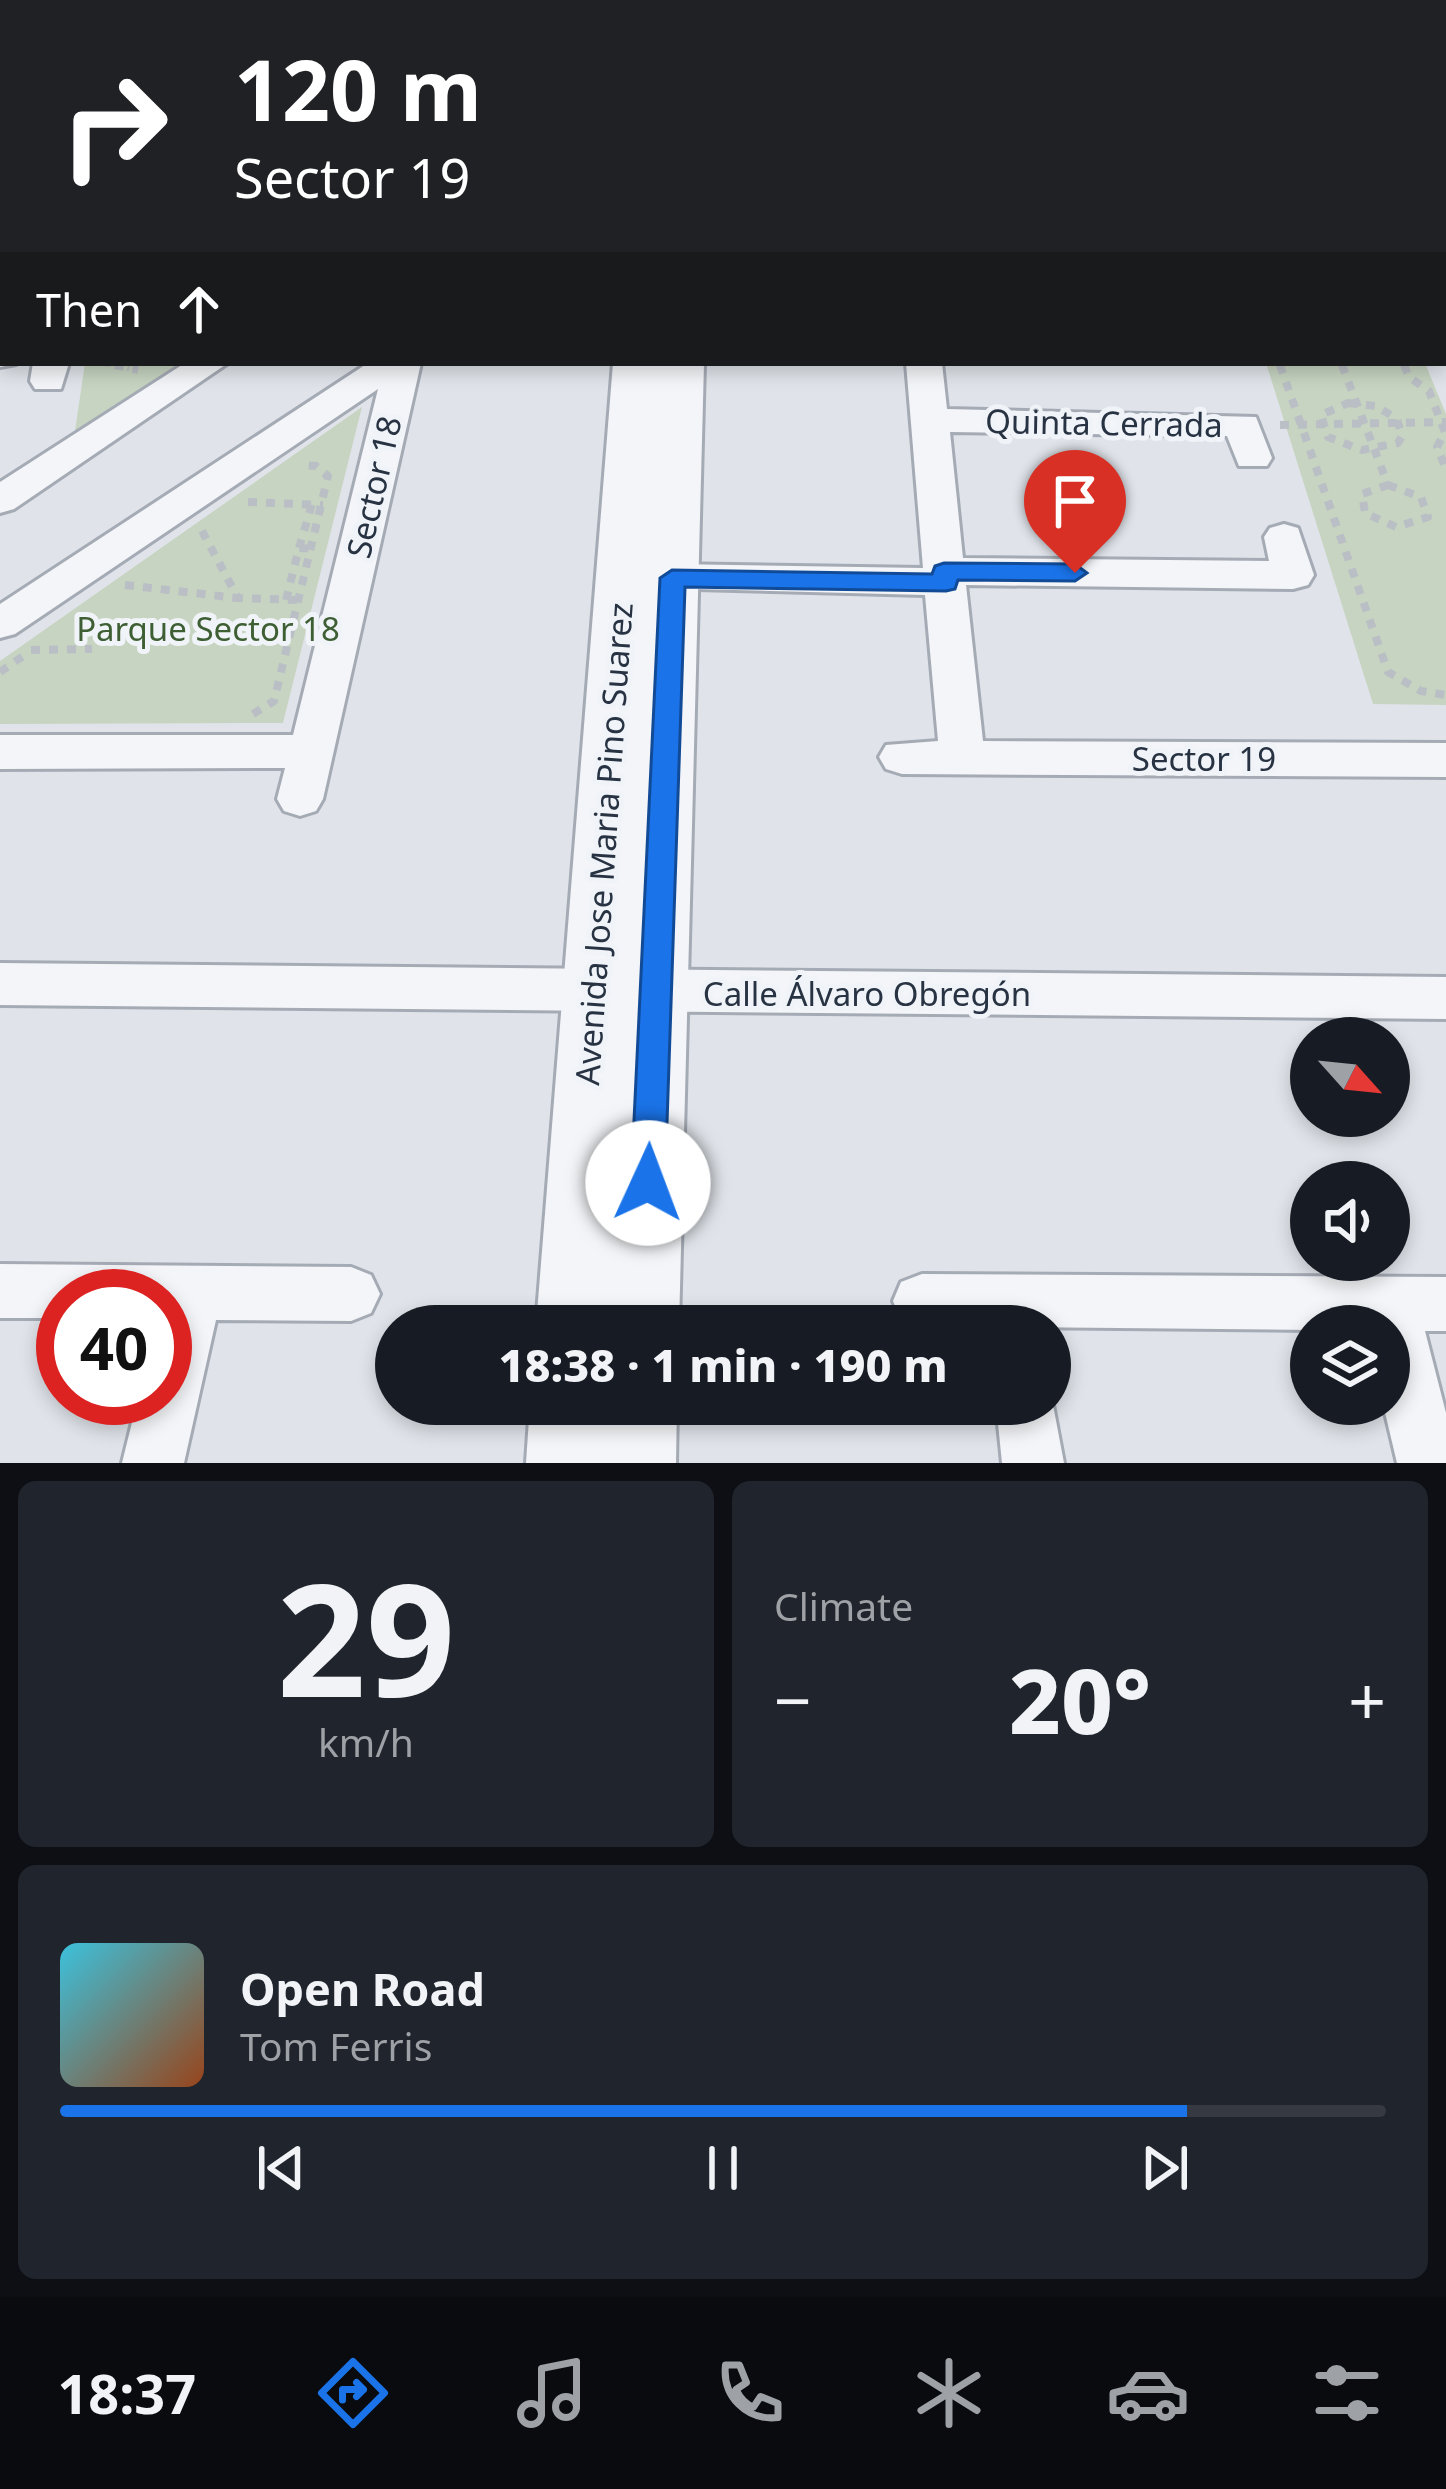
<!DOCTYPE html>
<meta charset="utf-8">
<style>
:root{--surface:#171b24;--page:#20242c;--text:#f1f3f6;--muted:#9ea1a6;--line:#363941;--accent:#1a73e8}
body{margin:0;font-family:"Noto Sans",sans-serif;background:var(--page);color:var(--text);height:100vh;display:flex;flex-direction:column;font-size:45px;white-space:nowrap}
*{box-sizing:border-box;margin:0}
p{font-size:39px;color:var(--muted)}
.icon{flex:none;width:66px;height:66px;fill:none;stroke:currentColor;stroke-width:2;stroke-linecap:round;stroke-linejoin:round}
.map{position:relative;height:1463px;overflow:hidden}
.details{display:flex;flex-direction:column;gap:18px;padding:18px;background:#0d0f14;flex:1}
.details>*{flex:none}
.banner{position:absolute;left:0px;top:0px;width:1446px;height:366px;box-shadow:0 6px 18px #0003;background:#202124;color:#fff;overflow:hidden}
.needle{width:78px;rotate:117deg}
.buttons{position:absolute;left:1290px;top:1017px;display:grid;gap:24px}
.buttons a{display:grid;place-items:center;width:120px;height:120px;border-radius:50%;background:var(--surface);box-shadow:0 6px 18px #0003;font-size:60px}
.speed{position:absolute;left:36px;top:1269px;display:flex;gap:24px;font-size:60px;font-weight:700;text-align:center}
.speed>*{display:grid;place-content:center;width:156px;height:156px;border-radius:50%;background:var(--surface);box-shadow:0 6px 18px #0003;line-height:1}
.speed .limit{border:18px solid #d22;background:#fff;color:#111}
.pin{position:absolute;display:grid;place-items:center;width:102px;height:102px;color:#fff;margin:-123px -51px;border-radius:50% 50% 50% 0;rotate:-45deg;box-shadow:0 0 12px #0007}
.pin .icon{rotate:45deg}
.me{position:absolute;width:132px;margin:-66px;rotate:2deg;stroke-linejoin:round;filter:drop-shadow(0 0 9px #0008)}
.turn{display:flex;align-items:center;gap:42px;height:252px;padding:0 36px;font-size:54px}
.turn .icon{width:156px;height:156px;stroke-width:2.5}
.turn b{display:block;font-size:84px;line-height:102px}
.then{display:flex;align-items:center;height:114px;padding:0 36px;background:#0003;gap:24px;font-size:45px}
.big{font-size:90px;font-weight:800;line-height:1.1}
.details .card{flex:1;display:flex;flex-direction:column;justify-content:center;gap:18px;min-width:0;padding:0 42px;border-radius:18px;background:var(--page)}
.details .dial{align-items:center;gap:0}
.dial b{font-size:156px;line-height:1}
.song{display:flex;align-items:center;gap:36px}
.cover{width:144px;height:144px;border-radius:18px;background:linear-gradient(135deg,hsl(190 70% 55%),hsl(20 70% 35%))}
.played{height:12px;border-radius:6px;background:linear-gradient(90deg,var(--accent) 85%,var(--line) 85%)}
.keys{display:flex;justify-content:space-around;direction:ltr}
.heat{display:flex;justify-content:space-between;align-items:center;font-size:66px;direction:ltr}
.details .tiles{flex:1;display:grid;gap:18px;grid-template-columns:1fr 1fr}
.card:last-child{grid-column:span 2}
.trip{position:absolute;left:375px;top:1305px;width:696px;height:120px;border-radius:60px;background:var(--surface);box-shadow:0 6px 18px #0003;font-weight:800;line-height:120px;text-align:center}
.menu{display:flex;height:192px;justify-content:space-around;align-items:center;background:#090b0e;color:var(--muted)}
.menu .icon{width:84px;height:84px}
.menu .selected{color:var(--accent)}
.menu b{font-size:54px;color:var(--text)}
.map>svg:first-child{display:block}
.green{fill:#c7d4c1}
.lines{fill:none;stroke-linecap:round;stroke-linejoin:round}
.minor-casing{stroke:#a5abb5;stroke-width:6}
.tertiary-casing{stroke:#a5abb5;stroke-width:6}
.path-far1{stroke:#babfc5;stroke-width:6;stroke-dasharray:6 6;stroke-linecap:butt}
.path{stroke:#babfc5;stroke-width:8;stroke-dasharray:9 9;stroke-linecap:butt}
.minor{fill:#f3f5f8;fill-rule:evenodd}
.tertiary{fill:#f3f5f8;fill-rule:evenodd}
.route{fill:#1a73e8;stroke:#114b97;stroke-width:3}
.labels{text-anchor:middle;stroke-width:10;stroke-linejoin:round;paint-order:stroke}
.street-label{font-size:33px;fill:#273343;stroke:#f0f3f7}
.park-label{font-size:33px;fill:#3e5f34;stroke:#f0f3f7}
</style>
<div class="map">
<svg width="1446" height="1463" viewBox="0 0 1446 1463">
<rect width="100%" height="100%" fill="#e0e4ea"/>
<g class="green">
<polygon points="85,363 180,363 75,431"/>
<polygon points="1266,363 1425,363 1446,414 1446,705 1373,704"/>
<polygon points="362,407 283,723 0,724 0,661"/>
</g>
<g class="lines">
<g class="minor-casing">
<g id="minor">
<polygon points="1341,0 1369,0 1370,3 1342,3"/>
<rect x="1443" y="10" width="3" height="18"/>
<polygon points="3,63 3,85 0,86 0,64"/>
<rect x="1443" y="121" width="3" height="18"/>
<rect x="0" y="223" width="3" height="20"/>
<rect x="1443" y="229" width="3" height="20"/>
<rect x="1443" y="335" width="3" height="22"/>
<polygon points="0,345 3,363 16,364 0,367"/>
<polygon points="33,363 69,363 61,389 35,389 30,381"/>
<polygon points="185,363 228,363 14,509 0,513 0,482"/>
<polygon points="368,363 421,363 323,799 316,811 300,816 284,811 277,799 285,768 0,769 0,735 293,735 378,389 15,634 0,638 0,604"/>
<polygon points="906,363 942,363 947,409 1256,417 1272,458 1267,466 1239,466 1227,436 950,432 963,558 1269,561 1264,537 1270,528 1284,524 1298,528 1314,575 1308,585 1293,589 966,585 983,741 1446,743 1446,777 902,774 886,769 879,757 886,745 938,741 925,595 657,588 651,578 657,568 672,564 923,568"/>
<polygon points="0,963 1446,977 1446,1019 0,1005"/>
<polygon points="0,1264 351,1267 371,1275 380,1294 371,1313 351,1321 216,1320 184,1463 122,1463 138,1398 165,1398 165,1296 63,1296 63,1318 0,1318"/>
<polygon points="922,1274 1446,1277 1446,1331 1425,1331 1446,1413 1446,1463 1397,1463 1383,1404 1389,1404 1389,1326 1311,1326 1311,1330 917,1326 901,1320 893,1301 901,1282"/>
<polygon points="1050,1389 1064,1463 1002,1463 996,1404 1050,1404"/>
</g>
</g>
<g class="tertiary-casing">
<g id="tertiary">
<rect x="649" y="0" width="36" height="3"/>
<rect x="0" y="92" width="3" height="24"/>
<polygon points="613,363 704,363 679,1326 536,1326"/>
<polygon points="530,1404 677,1404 676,1463 526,1463"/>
</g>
</g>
<g class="path-far1">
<polyline points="104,363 129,368"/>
<polyline points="1279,363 1281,368"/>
<polyline points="1341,363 1343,368"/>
<polyline points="1403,363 1405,368"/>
</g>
<g class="path">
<polyline points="115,365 138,370"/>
<polyline points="1280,365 1388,672 1421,691 1446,695"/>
<polyline points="1342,365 1388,485"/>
<polyline points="1404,365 1409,377 1429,391 1445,432 1437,447 1446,469"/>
<polygon points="1348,403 1376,406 1397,419 1402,436 1398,443 1362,450 1328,437 1321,415"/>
<polyline points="1280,425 1446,422"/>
<polygon points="1388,485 1421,497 1428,517 1396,527 1365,513 1362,494"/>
<polyline points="248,502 323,505"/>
<polyline points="202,531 238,598 298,600"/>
<polyline points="299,548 312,504"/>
<polyline points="125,585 237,598"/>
<polyline points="286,600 299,548 316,549"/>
<polyline points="31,650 92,649"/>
<polyline points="0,672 29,652"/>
<polyline points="253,714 274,701 328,476 316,466 303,465"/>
</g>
<use href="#minor" class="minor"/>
<use href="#tertiary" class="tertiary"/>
</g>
<polygon class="route" points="944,563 1075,564 1087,573 1075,581 958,580 955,589 946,591 685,587 665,1183 660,1193 648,1198 636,1193 631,1183 660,578 672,570 932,574 935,566"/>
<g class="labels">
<g class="street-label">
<text transform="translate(1104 423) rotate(1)" y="12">Quinta Cerrada</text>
<text transform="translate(374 487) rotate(-77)" y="12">Sector 18</text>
<text x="1204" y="771">Sector 19</text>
<text transform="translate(604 844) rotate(-86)" y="12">Avenida Jose Maria Pino Suarez</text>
<text x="867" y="1006">Calle Álvaro Obregón</text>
</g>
<g class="park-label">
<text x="208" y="641">Parque Sector 18</text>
</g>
</g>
</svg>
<div class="buttons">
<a><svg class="needle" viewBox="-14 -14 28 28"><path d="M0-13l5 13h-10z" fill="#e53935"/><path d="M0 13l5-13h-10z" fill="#9ea1a6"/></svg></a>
<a><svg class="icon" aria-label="sound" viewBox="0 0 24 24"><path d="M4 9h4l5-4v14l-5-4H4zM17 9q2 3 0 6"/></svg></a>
<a><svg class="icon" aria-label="layers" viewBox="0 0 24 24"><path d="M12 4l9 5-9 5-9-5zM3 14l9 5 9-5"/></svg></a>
</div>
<div class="speed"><div class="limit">40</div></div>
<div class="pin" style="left:1075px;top:573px;background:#d93025"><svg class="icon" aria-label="arrive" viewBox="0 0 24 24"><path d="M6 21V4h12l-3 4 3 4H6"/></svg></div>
<svg class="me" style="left:648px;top:1183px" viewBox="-20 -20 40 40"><circle r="19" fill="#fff"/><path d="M0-13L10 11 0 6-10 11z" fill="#1a73e8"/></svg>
<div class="trip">18:38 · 1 min · 190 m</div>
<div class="banner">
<div class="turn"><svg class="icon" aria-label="right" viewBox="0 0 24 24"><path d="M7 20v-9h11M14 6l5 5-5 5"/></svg><div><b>120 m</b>Sector 19</div></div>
<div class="then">Then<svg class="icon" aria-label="ahead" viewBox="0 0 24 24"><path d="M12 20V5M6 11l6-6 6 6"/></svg></div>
</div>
</div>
<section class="details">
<div class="tiles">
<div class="card dial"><b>29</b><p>km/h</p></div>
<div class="card"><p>Climate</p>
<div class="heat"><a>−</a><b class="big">20°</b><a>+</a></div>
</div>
<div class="card">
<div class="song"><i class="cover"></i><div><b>Open Road</b><p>Tom Ferris</p></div></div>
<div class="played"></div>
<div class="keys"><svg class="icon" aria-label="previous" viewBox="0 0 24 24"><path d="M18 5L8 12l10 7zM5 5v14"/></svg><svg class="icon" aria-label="pause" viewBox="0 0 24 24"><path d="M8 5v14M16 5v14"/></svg><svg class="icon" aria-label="next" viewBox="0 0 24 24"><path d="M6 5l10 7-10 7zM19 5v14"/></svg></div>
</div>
</div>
</section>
<nav class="menu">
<b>18:37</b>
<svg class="icon selected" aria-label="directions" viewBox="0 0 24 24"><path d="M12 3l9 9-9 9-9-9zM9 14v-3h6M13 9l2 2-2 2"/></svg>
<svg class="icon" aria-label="music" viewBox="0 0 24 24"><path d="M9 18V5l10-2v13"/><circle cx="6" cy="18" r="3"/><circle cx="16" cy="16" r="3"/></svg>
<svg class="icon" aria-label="phone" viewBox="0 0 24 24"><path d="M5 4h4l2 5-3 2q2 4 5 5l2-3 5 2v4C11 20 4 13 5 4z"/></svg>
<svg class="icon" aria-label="climate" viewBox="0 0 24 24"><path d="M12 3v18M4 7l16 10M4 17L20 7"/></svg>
<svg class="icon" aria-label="car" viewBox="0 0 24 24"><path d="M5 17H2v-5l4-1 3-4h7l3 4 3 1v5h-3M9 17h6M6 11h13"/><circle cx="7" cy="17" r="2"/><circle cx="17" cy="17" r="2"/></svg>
<svg class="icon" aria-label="filters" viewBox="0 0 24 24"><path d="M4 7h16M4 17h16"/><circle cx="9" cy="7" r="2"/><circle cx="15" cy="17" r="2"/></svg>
</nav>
